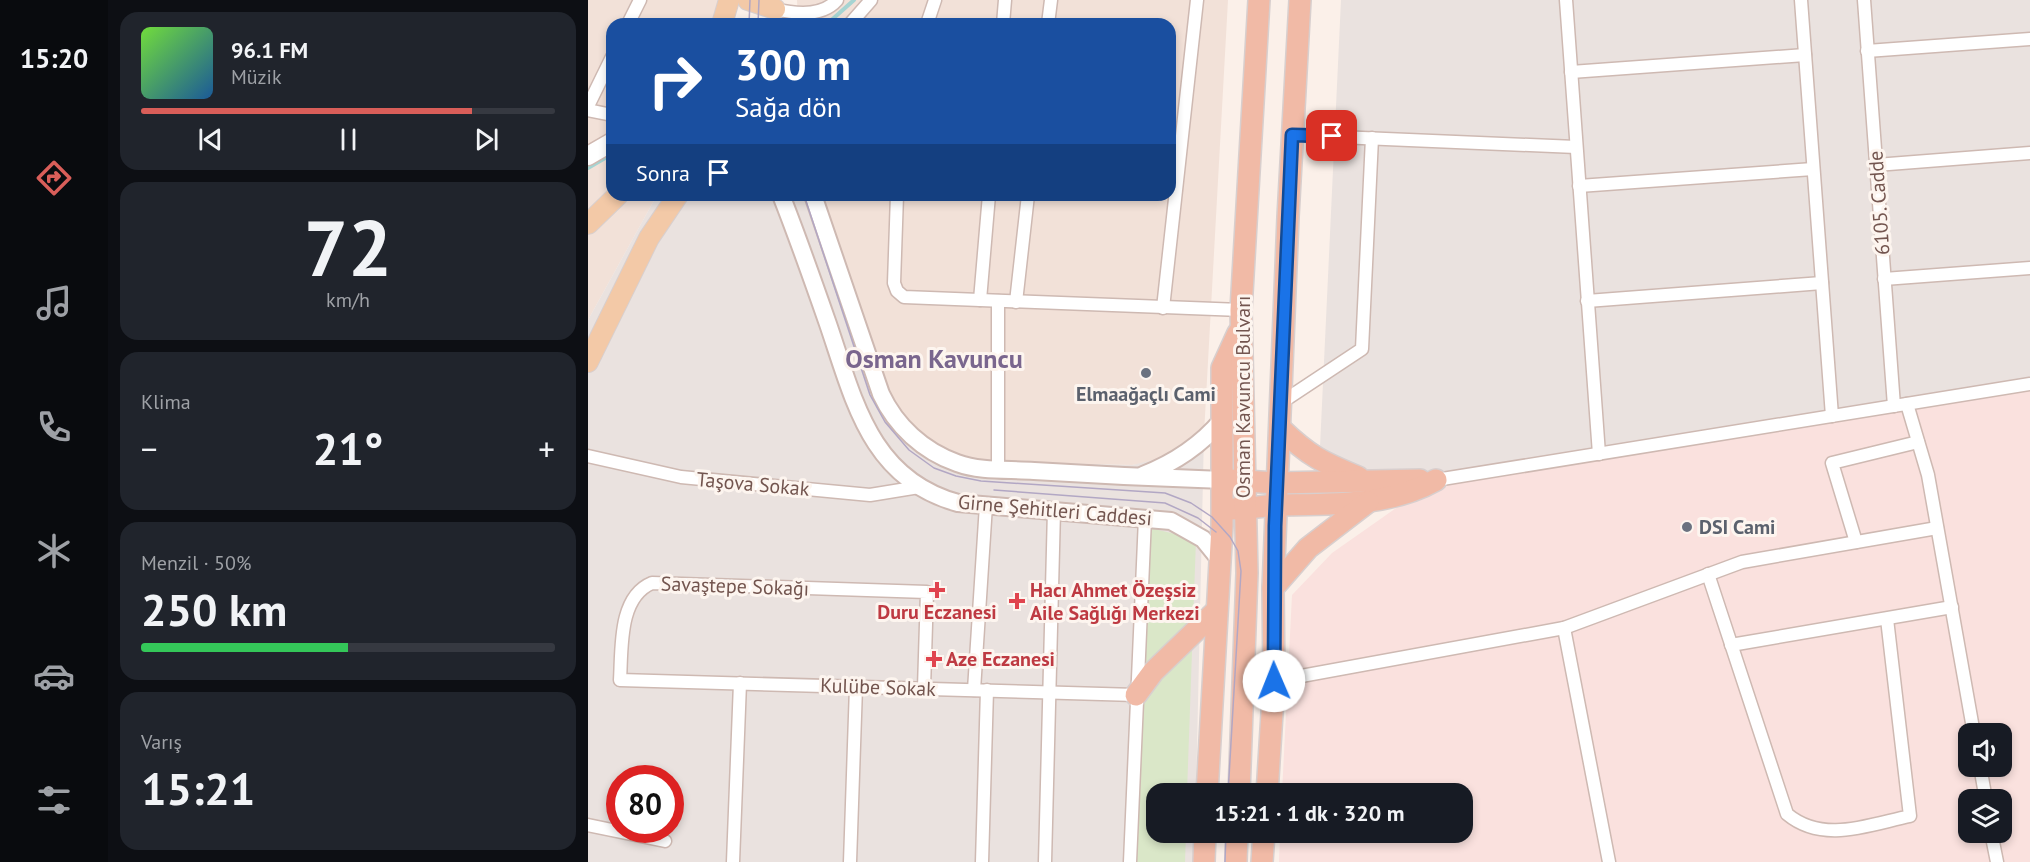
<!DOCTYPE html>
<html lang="tr">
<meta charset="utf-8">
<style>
:root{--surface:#171b24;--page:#20242c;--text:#f1f3f6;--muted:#9ea1a6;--line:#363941;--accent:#d95e59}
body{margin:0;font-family:"PT Sans",sans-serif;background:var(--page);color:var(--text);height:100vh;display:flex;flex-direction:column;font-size:22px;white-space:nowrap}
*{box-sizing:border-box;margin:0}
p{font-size:20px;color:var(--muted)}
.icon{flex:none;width:33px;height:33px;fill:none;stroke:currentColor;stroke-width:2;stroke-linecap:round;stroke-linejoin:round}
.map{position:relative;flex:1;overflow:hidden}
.details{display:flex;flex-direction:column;gap:12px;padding:12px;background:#0d0f14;width:480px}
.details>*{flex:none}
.hud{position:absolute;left:18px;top:18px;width:570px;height:183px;border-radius:18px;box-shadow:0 3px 9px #0003;background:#1a4fa0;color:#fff;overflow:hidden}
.fabs{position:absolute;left:1370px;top:723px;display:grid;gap:12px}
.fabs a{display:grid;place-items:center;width:54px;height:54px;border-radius:12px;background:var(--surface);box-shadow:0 3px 9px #0003;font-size:30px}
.speed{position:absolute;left:18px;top:765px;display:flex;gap:12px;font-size:30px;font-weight:700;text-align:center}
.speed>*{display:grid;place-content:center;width:78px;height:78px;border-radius:50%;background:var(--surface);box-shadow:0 3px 9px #0003;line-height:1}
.speed .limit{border:9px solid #d22;background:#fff;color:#111}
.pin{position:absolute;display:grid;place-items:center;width:51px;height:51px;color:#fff;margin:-26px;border-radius:12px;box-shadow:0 3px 9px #0006}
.me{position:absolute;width:66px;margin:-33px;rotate:359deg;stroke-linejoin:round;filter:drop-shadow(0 0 4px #0008)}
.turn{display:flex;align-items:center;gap:21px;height:126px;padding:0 30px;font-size:27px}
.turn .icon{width:78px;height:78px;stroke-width:2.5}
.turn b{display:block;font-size:42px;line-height:51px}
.then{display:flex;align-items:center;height:57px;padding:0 30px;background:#0003;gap:12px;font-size:22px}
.big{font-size:45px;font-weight:700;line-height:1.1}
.details .widget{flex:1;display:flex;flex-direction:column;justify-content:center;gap:9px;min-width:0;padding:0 21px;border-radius:18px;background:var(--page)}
.details .dial{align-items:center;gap:0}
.dial b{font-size:78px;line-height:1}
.song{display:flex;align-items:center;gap:18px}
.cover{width:72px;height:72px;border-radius:9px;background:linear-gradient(135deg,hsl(100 70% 55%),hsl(210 70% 35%))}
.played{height:6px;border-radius:3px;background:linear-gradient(90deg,var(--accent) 80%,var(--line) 80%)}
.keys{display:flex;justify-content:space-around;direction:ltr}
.heat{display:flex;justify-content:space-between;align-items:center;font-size:33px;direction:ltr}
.charge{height:9px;border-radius:4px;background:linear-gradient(90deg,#34c759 50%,var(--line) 0)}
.trip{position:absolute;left:558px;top:783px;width:327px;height:60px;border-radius:18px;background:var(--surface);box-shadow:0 3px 9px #0003;font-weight:700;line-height:60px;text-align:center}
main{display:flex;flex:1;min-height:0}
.menu{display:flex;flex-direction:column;width:108px;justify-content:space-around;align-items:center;background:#090b0e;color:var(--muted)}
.menu .icon{width:42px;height:42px}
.menu .current{color:var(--accent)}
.menu b{font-size:27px;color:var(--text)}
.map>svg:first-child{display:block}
.residential{fill:#f2e1d8}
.commercial{fill:#fae1de;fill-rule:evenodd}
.industrial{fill:#eae2df;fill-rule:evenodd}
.green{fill:#dae7c8}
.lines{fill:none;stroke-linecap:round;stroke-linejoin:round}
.stream{stroke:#a6d4d2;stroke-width:4}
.minor-casing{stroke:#ceb9b2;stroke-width:15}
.tertiary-casing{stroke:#ceb9b2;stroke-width:20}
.secondary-casing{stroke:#d0b8b0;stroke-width:21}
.primary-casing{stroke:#d8cfce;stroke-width:22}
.trunk-casing{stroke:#d8cfce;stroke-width:24}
.minor{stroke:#fff;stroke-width:12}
.tertiary{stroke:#fff;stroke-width:16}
.secondary{stroke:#fff;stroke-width:18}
.primary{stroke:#f3c9a7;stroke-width:20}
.trunk{stroke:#f1baa6;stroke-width:21}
.tram{stroke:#b2a7c4;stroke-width:1.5}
.route-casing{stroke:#114b97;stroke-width:15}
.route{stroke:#1a73e8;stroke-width:10}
.worship-dot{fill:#6b7280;stroke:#fdf5ef;stroke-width:2}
.health-dot{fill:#e0444e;stroke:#fdf5ef;stroke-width:2}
.labels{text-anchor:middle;stroke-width:6;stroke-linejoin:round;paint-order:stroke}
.street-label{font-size:20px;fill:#73554f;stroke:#fdf5ef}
.worship-label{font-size:20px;font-weight:bold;fill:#5b616d;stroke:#fdf5ef}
.health-label{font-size:20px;font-weight:bold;fill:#be3a42;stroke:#fdf5ef;text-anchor:start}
.district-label{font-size:26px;font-weight:bold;fill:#7a668e;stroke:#fdf5ef}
</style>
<main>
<nav class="menu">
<b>15:20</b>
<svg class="icon current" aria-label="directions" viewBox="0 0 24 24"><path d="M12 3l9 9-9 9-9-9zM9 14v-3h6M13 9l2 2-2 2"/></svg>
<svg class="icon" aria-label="music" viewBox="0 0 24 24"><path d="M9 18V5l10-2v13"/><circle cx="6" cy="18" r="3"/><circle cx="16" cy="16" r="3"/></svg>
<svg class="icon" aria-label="phone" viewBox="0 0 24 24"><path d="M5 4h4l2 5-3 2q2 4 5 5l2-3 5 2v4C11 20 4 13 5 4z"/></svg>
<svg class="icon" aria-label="climate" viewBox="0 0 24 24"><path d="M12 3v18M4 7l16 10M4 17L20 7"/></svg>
<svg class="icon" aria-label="car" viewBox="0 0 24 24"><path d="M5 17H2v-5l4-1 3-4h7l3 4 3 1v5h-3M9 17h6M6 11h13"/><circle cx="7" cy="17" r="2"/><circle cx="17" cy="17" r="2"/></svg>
<svg class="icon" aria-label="filters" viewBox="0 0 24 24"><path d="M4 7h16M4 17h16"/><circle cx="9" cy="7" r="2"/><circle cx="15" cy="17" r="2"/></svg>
</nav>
<section class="details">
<div class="widget">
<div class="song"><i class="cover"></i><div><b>96.1 FM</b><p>Müzik</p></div></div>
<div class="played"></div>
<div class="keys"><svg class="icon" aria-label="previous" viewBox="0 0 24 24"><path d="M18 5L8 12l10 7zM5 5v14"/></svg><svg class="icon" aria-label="pause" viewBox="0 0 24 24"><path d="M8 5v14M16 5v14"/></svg><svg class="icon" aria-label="next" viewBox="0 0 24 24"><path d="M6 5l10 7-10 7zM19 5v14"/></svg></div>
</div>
<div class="widget dial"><b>72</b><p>km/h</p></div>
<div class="widget"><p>Klima</p>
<div class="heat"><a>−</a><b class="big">21°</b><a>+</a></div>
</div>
<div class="widget"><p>Menzil · 50%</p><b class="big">250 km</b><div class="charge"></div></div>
<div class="widget"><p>Varış</p><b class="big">15:21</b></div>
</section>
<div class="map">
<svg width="1442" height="862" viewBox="0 0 1442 862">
<rect width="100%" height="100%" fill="#fbf0e9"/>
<g class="residential">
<polygon points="0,0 133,0 131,24 24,24 24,195 69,195 0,320"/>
<polygon points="209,0 640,0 616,434 594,450 568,461 544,465 381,461 368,457 332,435 304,404 231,195 582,195 582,24 210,24"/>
</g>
<path class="commercial" d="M1442 389V862H691L692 833 874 832V794L694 793 704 595 744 553 848 480ZM1380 734H1413V766H1380ZM1380 800H1413V832H1380Z"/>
<g class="industrial">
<polygon points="753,0 1442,0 1442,389 848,480 731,468"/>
<path d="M69 195H231L287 367 313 415 343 443 381 461 544 465 582 456 616 434 608 793 568 794V832L607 833V862H0V320ZM32 778H82V830H32Z"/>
</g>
<polygon class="green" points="562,528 608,539 599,793 568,794 568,832 598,833 597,862 547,862"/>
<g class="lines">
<g class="stream">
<polyline points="239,24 266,0"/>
<polyline points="0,168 24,154"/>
</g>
<g class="minor-casing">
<g id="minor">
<polyline points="978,0 1011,454"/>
<polyline points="1213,0 1244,416"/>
<polyline points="1276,0 1306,406"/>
<path d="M187 9C207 14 234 17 249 0"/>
<polyline points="40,24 52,0"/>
<polyline points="262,24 283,0"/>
<polyline points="339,24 347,0"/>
<polyline points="415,24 417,0"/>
<polyline points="460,24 463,0"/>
<polyline points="1279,51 1442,39"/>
<polyline points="983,72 1217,55"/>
<polyline points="0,106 24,57"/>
<polyline points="0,110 24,115"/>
<polyline points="704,135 988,147"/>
<polyline points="1288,165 1442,153"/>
<polyline points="991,186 1225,169"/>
<polyline points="309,195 306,283 309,291 316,297 653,310"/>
<polyline points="1296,279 1442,268"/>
<polyline points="392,300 401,195"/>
<polyline points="999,301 1234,283"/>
<polyline points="428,302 440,195"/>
<polyline points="575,308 609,0"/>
<polyline points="694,402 774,349 784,138"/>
<polyline points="1319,404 1340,475 1386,734"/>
<polyline points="0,456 93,477 282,495 331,487"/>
<polyline points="410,468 410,301"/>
<polyline points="848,480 1442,384"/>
<polyline points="1268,542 1244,463 1330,442"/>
<path d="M1120 574 1199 814C1235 844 1280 825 1322 816L1299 619"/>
<polyline points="976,628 1021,862"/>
<polyline points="1143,645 1364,607"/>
<polyline points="686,681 976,628 1154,562 1349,528"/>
<path d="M336 688 339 592 64 583C30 597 34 649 32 680L548 695"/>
<polyline points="386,690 398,505"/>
<polyline points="1392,766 1398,800"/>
<polyline points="0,825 77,841"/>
<polyline points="1403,832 1409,862"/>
<polyline points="145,862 152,683"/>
<polyline points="262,862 268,687"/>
<polyline points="394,862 399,690"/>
<polyline points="457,862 466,510"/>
<polyline points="542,862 557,518"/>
</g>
</g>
<g class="tertiary-casing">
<g id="tertiary">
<path d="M193 195C210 238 225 281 240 324 266 400 282 479 370 503L583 521 615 539 632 560"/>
<path d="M225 195 293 394C308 426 335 451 369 463 393 472 421 469 446 471 509 475 572 478 635 480"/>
<path d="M555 475C586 463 612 446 634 420"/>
</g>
</g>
<g class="secondary-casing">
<polyline id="secondary" points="0,156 24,142"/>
</g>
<g class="primary-casing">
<g id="primary">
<polyline points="160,0 187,9"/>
<polyline points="134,24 141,0"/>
<polyline points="0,224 30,195"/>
<polyline points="0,362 61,238 90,195"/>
</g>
</g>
<g class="trunk-casing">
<g id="trunk">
<path d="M693 429C721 456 734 462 770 477"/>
<polyline points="642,480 689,483 832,480"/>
<path d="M643 509C658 509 674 506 689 505 743 504 800 507 848 480"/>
<polyline points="685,588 720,548 780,502"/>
<polyline points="548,695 565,672 629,610"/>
<polyline points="619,794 634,526 634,368 650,333"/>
<polyline points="651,794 659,573 653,310 671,0"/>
<polyline points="679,794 686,681 685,588 700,217 712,0"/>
<polyline points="616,862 617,832"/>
<polyline points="648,862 649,832"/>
<polyline points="674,862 676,832"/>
</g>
</g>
<use href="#minor" class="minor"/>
<use href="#tertiary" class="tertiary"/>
<use href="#secondary" class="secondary"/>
<use href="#primary" class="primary"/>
<use href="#trunk" class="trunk"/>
<g class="tram">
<polyline points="161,24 162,0"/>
<polyline points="170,24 171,0"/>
<polyline points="216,195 282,395 297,422 321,450 346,468 368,476 393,481 577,493 603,503 624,517 642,537 650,551 653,571 640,794"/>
<polyline points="406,490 577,503 610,518 628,532"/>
<polyline points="637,862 638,832"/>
</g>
</g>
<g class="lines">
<g class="route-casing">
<polyline id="route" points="686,681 687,526 704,135 744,136"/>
</g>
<use href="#route" class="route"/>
</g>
<g class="worship-dot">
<circle cx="558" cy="373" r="6"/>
<circle cx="1099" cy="527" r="6"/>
</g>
<g class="health-dot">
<path d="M346 581h6v6h6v6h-6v6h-6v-6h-6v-6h6z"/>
<path d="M426 592h6v6h6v6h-6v6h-6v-6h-6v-6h6z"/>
<path d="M343 650h6v6h6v6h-6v6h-6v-6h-6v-6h6z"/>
</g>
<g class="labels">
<g class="street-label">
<text transform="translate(1291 203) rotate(-94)" y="7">6105. Cadde</text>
<text transform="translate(655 397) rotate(-90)" y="7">Osman Kavuncu Bulvarı</text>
<text transform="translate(165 484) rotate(5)" y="7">Taşova Sokak</text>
<text transform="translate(467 510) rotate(5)" y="7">Girne Şehitleri Caddesi</text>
<text transform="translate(147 586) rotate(2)" y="7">Savaştepe Sokağı</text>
<text transform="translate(290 687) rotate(2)" y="7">Kulübe Sokak</text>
</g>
<g class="worship-label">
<text x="558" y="401">Elmaağaçlı Cami</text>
<text x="1111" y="534" text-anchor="start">DSI Cami</text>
</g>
<g class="health-label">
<text x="442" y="597">Hacı Ahmet Özeşsiz<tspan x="442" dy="23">Aile Sağlığı Merkezi</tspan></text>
<text x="349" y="619" text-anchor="middle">Duru Eczanesi</text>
<text x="358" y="666">Aze Eczanesi</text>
</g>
<g class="district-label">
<text x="346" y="368">Osman Kavuncu</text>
</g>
</g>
</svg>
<div class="fabs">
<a><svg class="icon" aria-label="sound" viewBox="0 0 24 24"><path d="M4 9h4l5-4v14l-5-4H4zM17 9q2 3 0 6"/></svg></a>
<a><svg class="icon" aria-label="layers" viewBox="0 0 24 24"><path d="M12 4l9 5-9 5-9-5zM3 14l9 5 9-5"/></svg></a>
</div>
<div class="speed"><div class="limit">80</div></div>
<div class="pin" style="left:744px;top:136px;background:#d93025"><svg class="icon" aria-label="arrive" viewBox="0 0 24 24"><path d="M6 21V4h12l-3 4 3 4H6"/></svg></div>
<svg class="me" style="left:686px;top:681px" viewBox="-20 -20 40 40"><circle r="19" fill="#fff"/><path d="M0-13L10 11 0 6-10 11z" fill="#1a73e8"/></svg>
<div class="trip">15:21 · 1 dk · 320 m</div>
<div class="hud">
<div class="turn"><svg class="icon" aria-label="right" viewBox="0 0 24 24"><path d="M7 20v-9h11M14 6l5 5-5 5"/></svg><div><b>300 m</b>Sağa dön</div></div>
<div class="then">Sonra<svg class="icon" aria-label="arrive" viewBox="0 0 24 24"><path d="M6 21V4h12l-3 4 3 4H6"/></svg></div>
</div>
</div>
</main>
